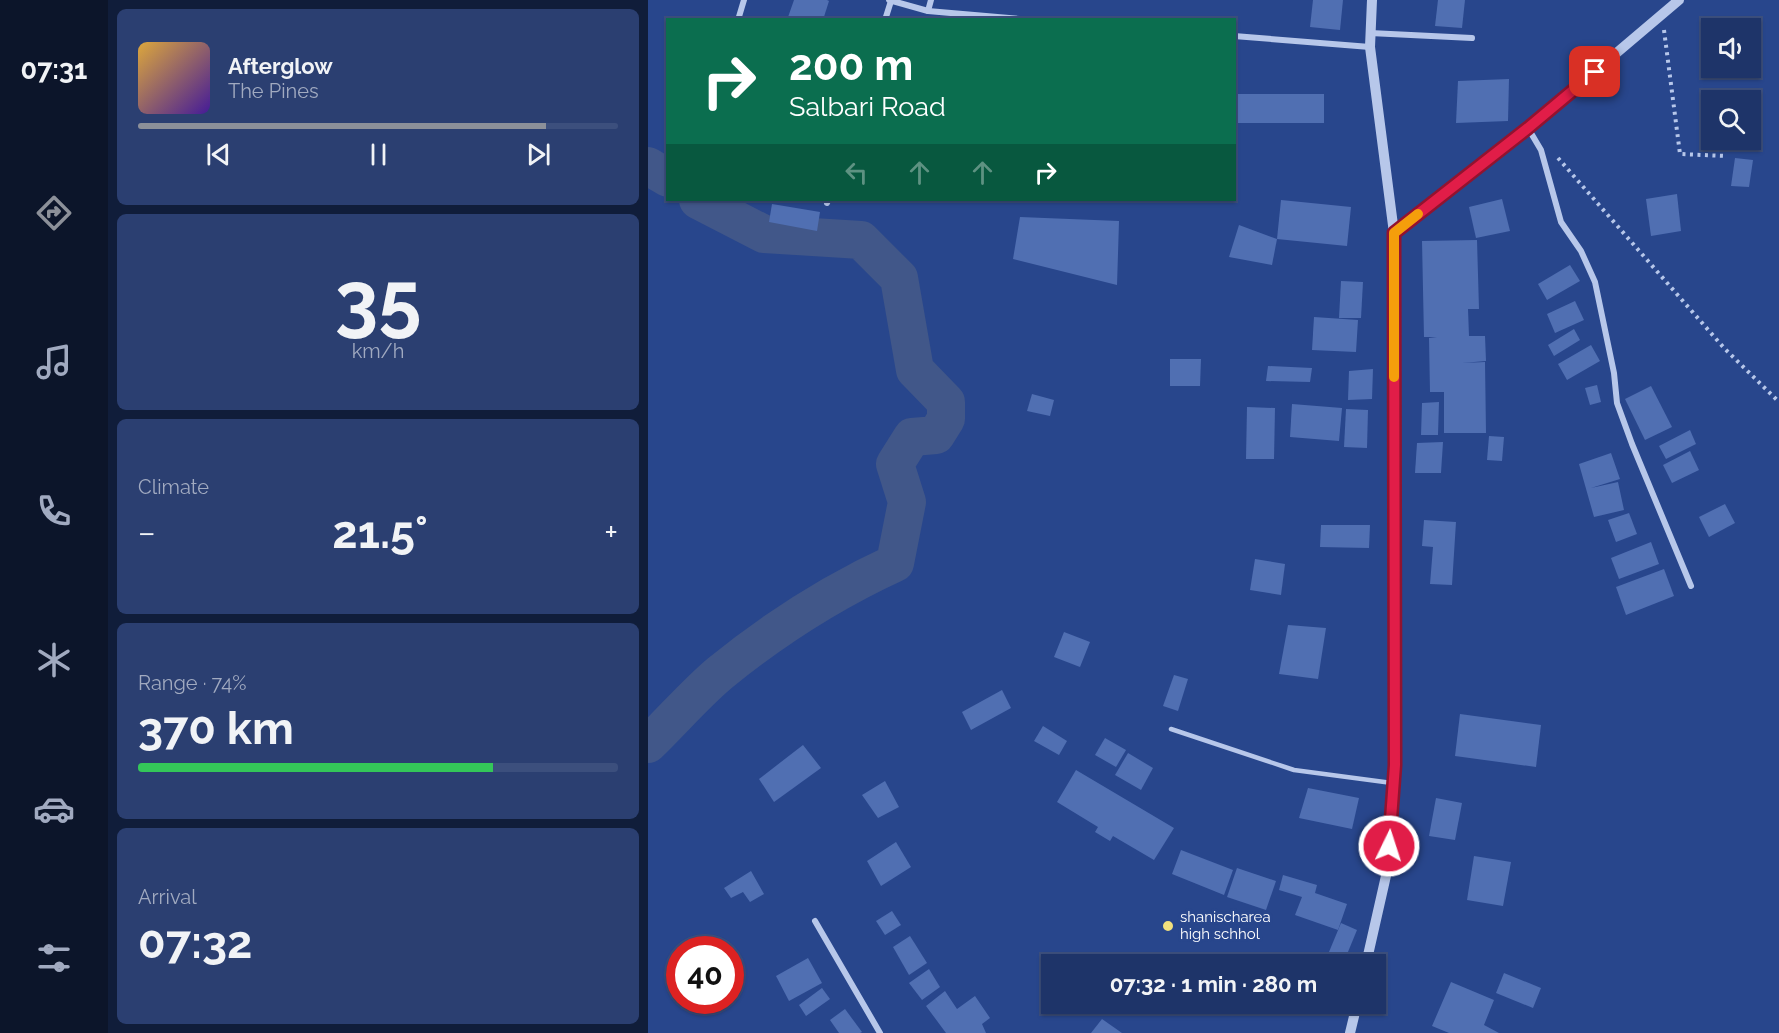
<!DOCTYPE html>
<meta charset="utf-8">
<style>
:root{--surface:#1e3469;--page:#2b3f71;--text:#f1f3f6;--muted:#a1aac0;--line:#3c4f7d;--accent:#8c9099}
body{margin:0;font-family:Raleway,sans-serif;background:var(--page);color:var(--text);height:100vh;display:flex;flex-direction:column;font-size:22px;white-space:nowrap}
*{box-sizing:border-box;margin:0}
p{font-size:20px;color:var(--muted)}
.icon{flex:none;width:33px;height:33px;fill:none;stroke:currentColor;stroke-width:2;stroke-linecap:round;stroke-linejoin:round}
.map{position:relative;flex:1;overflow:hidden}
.drawer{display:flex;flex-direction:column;gap:9px;padding:9px;background:#101d3a;width:540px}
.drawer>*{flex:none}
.banner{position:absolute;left:18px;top:18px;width:570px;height:183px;border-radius:0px;box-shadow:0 2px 4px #0004,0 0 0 2px var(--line);background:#0b6e4f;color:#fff;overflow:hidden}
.controls{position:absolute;left:1053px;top:18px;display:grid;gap:12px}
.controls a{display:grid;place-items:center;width:60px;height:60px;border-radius:0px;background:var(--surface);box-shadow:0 2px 4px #0004,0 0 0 2px var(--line);font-size:30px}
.speed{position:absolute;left:18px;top:936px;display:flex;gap:12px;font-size:30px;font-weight:700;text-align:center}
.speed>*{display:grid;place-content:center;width:78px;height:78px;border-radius:50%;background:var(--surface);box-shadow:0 2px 4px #0004,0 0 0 2px var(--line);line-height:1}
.speed .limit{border:9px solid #d22;background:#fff;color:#111}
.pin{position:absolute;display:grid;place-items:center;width:51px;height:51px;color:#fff;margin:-26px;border-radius:12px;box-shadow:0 3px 9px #0006}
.me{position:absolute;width:66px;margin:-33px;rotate:4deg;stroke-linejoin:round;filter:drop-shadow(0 0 4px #0008)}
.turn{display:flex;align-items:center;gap:21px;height:126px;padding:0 24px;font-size:27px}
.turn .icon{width:78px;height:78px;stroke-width:2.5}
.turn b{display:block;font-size:42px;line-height:51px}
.lanes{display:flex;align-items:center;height:57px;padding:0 24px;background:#0003;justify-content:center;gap:30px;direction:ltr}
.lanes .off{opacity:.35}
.big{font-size:45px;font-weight:700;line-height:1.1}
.drawer .tile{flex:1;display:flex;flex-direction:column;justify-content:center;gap:9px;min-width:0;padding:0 21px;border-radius:9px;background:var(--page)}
.drawer .dial{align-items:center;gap:0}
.dial b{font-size:78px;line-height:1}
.song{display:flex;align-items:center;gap:18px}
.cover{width:72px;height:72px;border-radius:9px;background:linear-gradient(135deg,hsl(40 70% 55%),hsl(260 70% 35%))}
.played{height:6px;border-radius:3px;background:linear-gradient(90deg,var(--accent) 85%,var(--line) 85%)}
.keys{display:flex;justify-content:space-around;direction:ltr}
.heat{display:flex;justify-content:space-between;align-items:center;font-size:33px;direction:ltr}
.charge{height:9px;border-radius:4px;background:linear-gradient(90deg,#34c759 74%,var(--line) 0)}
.trip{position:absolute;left:393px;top:954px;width:345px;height:60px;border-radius:0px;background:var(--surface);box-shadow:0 2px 4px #0004,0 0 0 2px var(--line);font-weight:700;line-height:60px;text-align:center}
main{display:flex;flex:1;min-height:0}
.menu{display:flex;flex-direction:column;width:108px;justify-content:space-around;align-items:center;background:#0c152a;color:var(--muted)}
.menu .icon{width:42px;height:42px}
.menu .active{color:var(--accent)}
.menu b{font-size:27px;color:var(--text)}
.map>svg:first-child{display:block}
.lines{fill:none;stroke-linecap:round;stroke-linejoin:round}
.river{stroke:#415789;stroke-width:38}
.building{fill:#506fb2}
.path{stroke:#b7c7ea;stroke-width:4;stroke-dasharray:3 4.5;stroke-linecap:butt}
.service{stroke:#b7c7ea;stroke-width:4.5}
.minor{stroke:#b7c7ea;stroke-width:6}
.tertiary{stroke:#b7c7ea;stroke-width:10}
.route-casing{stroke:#92132f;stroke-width:15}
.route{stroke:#e11d48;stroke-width:10}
.slow{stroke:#f59e0b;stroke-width:10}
.poi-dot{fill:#f2e07d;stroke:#28468c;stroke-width:2}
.labels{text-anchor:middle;stroke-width:6;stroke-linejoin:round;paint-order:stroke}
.poi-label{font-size:15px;fill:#fff;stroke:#28468c;text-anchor:start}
</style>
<main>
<nav class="menu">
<b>07:31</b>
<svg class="icon active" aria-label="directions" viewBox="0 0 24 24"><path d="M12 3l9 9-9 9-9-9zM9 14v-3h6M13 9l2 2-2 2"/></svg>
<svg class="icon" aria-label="music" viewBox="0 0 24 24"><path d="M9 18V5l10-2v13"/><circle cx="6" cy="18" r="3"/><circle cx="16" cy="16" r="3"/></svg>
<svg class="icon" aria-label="phone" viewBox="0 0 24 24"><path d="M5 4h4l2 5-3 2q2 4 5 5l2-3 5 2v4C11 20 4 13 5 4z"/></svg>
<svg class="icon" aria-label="climate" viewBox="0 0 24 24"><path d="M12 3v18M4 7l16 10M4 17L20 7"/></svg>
<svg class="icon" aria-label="car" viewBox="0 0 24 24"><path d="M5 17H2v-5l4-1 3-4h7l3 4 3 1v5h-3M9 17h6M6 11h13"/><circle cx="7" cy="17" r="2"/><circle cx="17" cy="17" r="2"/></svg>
<svg class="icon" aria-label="filters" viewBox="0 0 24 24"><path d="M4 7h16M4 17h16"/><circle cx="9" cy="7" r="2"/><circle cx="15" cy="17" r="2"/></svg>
</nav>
<section class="drawer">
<div class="tile">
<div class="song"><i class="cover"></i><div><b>Afterglow</b><p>The Pines</p></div></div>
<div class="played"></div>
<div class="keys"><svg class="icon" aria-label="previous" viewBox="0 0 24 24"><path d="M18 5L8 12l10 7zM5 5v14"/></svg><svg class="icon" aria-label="pause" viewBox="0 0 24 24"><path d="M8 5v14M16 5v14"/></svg><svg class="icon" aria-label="next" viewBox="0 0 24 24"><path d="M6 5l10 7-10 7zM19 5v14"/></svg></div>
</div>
<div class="tile dial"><b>35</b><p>km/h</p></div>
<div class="tile"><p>Climate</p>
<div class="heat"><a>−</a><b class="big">21.5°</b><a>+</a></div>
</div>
<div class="tile"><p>Range · 74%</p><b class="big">370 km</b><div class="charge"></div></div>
<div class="tile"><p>Arrival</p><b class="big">07:32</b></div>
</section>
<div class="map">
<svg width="1131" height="1033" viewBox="0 0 1131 1033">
<rect width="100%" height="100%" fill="#28468c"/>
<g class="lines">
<g class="river">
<polyline points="0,166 20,178"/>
<path d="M0 744C24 721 47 694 72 673 126 629 184 592 247 563L259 502 247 464 264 437 288 435 298 419V402L267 370 251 278 213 240 116 234 50 200"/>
</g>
</g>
<g class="building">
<polygon points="146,0 179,0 181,1 175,20 139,20"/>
<polygon points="665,0 695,0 692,30 662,27"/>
<polygon points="790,0 817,0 814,28 787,26"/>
<polygon points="861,79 860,121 808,123 810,81"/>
<rect x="586" y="94" width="90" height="29"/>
<polygon points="1068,140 1082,140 1089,148 1068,146"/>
<polygon points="1087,158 1105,160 1101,187 1083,186"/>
<polygon points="1029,194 1033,231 1003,236 998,199"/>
<polygon points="854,199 862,231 828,238 821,207"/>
<polygon points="633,200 703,207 699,246 629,239"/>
<polygon points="124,204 172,212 169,231 121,222"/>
<polygon points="372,217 471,221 469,285 365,259"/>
<polygon points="591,225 629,239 624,265 581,257"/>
<polygon points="829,240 831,309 820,309 821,336 837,336 838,361 814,363 837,362 838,433 796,433 796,392 782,392 781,338 789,337 776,337 774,241"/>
<polygon points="922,265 932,281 899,300 890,284"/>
<polygon points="693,281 715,282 713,318 691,318"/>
<polygon points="927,301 936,320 907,333 899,314"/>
<polygon points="666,317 710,320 708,352 664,350"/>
<polygon points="926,329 932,340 906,356 900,345"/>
<polygon points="943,345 952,361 919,380 910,364"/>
<polygon points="522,359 553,359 552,386 522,386"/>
<polygon points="620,366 664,368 662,382 618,381"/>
<polygon points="725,369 724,399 700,400 701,371"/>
<polygon points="949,385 953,402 942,405 937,388"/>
<polygon points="1003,386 1024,427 997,440 977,399"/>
<polygon points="384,394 406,400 402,416 379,411"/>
<polygon points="791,402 790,435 773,435 774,403"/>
<polygon points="644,404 694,408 691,441 642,437"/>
<polygon points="599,407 627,408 626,459 598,459"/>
<polygon points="698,409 720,410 719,448 696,447"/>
<polygon points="1042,430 1048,444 1018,459 1011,446"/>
<polygon points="841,436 856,437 854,461 839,460"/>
<polygon points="795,442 793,473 767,473 769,443"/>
<polygon points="1042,451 1051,470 1024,483 1015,465"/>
<polygon points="963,453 972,479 943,488 970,482 976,510 946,517 931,464"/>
<polygon points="1077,504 1087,523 1061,537 1051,517"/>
<polygon points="981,513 989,534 968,542 960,520"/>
<polygon points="776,520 808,522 804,585 782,584 785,547 774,546"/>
<polygon points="673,525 722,525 721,548 672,547"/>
<polygon points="1003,542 1011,564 971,579 963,558"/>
<polygon points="607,559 637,564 633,595 602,590"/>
<polygon points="1016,569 1026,596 978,615 968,587"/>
<polygon points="640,625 678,628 670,679 631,674"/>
<polygon points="416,632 442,642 432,667 406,657"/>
<polygon points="526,675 540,679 530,711 515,706"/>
<polygon points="354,690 363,708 323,730 314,712"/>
<polygon points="812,714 893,725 888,767 807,756"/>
<polygon points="395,726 419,741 411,755 386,741"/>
<polygon points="457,738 478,750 468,767 447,755"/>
<polygon points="155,745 173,768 126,802 111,779"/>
<polygon points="480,753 505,768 493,790 467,775"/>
<polygon points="428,770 526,828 506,860 465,836 462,841 447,832 450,827 409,802"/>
<polygon points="237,781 251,807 230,818 214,795"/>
<polygon points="660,788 711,798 704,829 651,818"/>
<polygon points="788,798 814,803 807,840 781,836"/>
<polygon points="248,842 263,867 233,886 219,861"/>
<polygon points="533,850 585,870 576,895 524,874"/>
<polygon points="826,856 863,862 855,906 819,900"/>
<polygon points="589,868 628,881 618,910 579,897"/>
<polygon points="103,871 116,894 102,902 95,892 83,898 76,888"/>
<polygon points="635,875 669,885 667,893 699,904 690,930 647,915 654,897 631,890"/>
<polygon points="244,911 253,925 237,935 228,921"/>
<polygon points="693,923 709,930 695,964 676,964"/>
<polygon points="262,936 279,963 261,975 245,947"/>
<polygon points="160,958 174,983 141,1001 128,976"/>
<polygon points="281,969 292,987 274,1000 261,983"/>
<polygon points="856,973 893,988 885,1008 848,993"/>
<polygon points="803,982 846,1000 836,1025 851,1033 801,1033 784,1026"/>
<polygon points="174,988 182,999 158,1016 151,1005"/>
<polygon points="297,991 309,1009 327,996 342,1018 334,1024 338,1033 298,1033 278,1006"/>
<polygon points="197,1009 214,1032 212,1033 191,1033 182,1020"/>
<polygon points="454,1019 474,1033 443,1033"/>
</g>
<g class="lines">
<g class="path">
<polyline points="1016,30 1032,154 1078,156"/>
<polyline points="910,158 1076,348 1131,402"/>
</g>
<polyline class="service" points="523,729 646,770 744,783"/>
<g class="minor">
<polyline points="241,0 280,11 383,20"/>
<polyline points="280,11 283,0"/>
<polyline points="90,20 96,0"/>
<polyline points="237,20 243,1"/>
<polyline points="722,33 824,38"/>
<polyline points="586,36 722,47"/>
<polyline points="880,128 893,150 913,222 933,251 947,282 966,373 969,403 984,444 1043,586"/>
<polyline points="179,203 180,200"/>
<polyline points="167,921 232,1033"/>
</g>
<g class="tertiary">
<polyline points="746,233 880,128 1031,0"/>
<polyline points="718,964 740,867 747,765 746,233 722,47 724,0"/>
<polyline points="702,1033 709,1004"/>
</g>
</g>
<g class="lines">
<g class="route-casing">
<polyline id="route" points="741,846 747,765 746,233 880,128 947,72"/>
</g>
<use href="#route" class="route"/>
<polyline class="slow" points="746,377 746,233 770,214"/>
</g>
<circle class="poi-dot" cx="520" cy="926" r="6"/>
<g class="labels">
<g class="poi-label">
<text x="532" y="922">shanischarea<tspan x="532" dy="17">high schhol</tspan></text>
</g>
</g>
</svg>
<div class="controls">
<a><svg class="icon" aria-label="sound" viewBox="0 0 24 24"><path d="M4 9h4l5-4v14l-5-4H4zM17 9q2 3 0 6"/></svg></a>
<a><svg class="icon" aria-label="search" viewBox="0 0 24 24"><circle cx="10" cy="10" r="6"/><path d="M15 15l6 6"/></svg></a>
</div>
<div class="speed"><div class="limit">40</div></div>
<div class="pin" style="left:947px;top:72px;background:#d93025"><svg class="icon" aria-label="arrive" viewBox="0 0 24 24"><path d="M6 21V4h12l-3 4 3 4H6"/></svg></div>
<svg class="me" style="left:741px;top:846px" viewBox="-20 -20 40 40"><circle r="17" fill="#e11d48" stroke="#fff" stroke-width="3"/><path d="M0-11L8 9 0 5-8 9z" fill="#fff"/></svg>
<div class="trip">07:32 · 1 min · 280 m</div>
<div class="banner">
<div class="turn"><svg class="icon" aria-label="right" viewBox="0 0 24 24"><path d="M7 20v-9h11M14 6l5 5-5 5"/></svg><div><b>200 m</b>Salbari Road</div></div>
<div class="lanes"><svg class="icon off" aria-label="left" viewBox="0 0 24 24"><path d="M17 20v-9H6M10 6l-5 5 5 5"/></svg><svg class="icon off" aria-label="ahead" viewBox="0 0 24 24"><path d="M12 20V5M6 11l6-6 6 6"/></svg><svg class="icon off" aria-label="ahead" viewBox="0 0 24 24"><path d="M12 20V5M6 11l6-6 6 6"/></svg><svg class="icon" aria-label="right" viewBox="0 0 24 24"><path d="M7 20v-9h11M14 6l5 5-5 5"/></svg></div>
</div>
</div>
</main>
